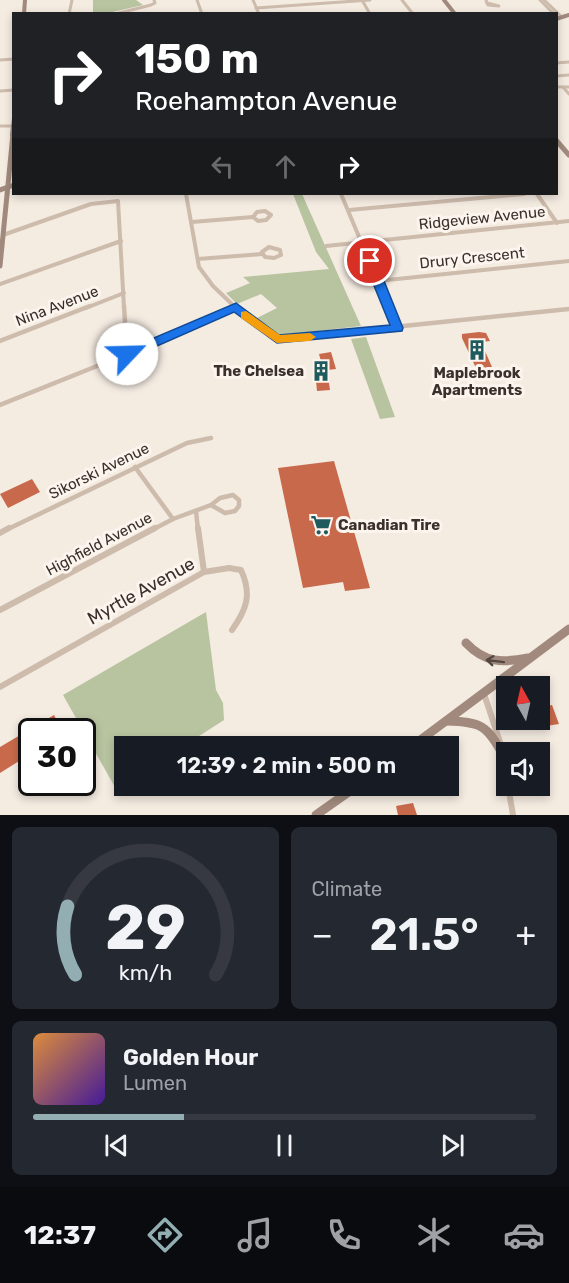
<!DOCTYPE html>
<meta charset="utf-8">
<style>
:root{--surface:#171b24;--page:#242831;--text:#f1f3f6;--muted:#9ea1a6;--line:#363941;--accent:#92aeb2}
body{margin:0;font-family:Rubik,sans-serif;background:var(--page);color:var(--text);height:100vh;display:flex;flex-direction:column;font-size:22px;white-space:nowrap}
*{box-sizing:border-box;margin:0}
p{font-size:20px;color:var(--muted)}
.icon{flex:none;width:33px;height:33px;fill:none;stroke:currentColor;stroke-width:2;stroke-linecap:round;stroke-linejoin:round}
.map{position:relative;height:815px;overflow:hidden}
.drawer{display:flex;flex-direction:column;gap:12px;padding:12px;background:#0d0f14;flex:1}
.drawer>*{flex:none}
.banner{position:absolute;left:12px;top:12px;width:546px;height:183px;border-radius:0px;box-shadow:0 3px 9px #0003;background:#202124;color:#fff;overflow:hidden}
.needle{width:39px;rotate:352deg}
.buttons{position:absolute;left:496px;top:676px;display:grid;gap:12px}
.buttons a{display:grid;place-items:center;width:54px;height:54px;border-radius:0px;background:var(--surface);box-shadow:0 3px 9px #0003;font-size:30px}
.speed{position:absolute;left:18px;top:718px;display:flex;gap:12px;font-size:30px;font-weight:700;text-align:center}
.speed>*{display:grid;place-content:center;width:78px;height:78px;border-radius:50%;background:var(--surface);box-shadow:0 3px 9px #0003;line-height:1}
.speed .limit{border:3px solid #111;border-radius:9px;background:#fff;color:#111}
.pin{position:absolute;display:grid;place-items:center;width:51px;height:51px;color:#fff;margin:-26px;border:3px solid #fff;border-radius:50%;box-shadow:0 2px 6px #0007}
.me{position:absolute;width:66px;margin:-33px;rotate:66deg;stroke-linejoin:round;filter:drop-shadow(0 0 4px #0008)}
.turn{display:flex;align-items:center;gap:21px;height:126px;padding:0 24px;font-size:27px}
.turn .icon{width:78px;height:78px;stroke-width:2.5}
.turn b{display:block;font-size:42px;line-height:51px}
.lanes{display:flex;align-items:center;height:57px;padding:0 24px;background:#0003;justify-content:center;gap:30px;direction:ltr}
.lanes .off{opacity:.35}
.big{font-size:45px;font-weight:600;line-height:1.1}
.drawer .card{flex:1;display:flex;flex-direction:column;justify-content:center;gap:9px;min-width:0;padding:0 21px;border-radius:9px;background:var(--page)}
.drawer .dial{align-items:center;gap:0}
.dial svg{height:156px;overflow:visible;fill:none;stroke:var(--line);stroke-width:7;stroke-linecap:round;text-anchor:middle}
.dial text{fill:var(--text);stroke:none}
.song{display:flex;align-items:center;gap:18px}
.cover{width:72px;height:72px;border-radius:9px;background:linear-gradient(135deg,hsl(30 70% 55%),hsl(260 70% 35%))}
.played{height:6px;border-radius:3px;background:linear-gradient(90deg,var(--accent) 30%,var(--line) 30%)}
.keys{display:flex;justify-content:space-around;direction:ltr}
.heat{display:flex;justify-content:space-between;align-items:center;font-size:33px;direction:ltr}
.drawer .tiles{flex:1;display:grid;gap:12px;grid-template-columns:1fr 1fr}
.card:last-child{grid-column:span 2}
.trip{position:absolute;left:114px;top:736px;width:345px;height:60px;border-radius:0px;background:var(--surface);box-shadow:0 3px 9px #0003;font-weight:600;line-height:60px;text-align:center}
.dock{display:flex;height:96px;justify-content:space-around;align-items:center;background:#090b0e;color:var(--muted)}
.dock .icon{width:42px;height:42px}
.dock .selected{color:var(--accent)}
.dock b{font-size:27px;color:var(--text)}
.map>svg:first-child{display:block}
.green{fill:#b8c4a0}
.building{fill:#c8694b}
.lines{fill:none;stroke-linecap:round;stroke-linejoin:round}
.street-far3{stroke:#cdbbac;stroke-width:3}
.street-far2{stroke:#cdbbac;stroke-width:4}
.street-far1{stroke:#cdbbac;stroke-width:4.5}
.street{stroke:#cdbbac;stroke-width:6}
.secondary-far2{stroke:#a18a7d;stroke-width:4}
.secondary-far1{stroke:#a18a7d;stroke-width:5}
.secondary{stroke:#a18a7d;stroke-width:9}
.oneway{stroke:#544640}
.route{fill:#1a73e8;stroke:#114b97;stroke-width:1.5}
.slow{fill:#f59e0b}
.labels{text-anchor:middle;stroke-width:6;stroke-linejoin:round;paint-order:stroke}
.street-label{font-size:15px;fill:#3b302b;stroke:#fbf5ee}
.poi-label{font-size:15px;font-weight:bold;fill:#3b302b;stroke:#fbf5ee;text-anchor:end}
.near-street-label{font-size:18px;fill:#3b302b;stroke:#fbf5ee}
</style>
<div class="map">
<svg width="569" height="815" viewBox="0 0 569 815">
<rect width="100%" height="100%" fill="#f4ebe1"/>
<g class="green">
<polygon points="93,0 136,0 143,5 108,13 93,13"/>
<polygon points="293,194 302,194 361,326 283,335 274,333 257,318 277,308 261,294 237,304 226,293 250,283 243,277 329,269 316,252"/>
<polygon points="366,337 395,417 380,419 351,339"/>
<polygon points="206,612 216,690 223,703 224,720 182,747 124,747 124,784 116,789 63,695"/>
</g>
<g class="building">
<polygon points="479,332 486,333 490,341 481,342 492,367 479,369 475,366 462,338 462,334"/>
<polygon points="331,352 336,369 327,370 330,390 317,391 314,361 322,365 319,354"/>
<polygon points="334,461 370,588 345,591 343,582 303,588 278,468"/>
<polygon points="32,479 40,492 8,508 0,494"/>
<polygon points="552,705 559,724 527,729 524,720 540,720 540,707"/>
<polygon points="54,715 63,732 32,732 32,753 0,773 0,747"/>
<polygon points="413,803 417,815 398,815 396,806"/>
</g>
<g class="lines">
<g class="street-far3">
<polyline points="197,0 202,14"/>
<polyline points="253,0 259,14"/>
<polyline points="362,0 370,14"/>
<polyline points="402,0 413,14"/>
<polyline points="486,0 487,3"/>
<polyline points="540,0 554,14"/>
<polyline points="544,0 562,17"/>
<polygon points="487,3 499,6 488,5"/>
<polyline points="256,8 370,0"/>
<polyline points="69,14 72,0"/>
<polyline points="115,14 151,5 155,3 154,0"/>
<polyline points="0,60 14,59"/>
<polyline points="556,63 569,62"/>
<polyline points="556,76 569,75"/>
<polyline points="556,87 569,87"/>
<polyline points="563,87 569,94"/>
<polyline points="0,91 14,90"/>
<polyline points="0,126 14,126"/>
</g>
<g class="street-far2">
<polyline points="186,194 199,267 213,286 236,308"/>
<polyline points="341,194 389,308"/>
<polyline points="537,194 557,223"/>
<polyline points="349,210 524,194"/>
<polygon points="265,211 271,215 266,220 258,221 253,217 257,212"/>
<polyline points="192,222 253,217"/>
<polyline points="3,235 91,204 118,201 124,308"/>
<polyline points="326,246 569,221"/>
<polygon points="269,247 280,250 281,255 274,258 265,257 262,252"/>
<polyline points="198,259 262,254"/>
<polyline points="378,281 569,261"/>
<polyline points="0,284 121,241"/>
<polyline points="86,308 124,293"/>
<polyline points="232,308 236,306"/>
</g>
<g class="street-far1">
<polyline points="124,306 127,354"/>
<polyline points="234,306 277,339 569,309"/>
<polyline points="388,306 397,328"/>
<polyline points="0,341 90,306"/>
<polyline points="0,405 127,354 235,306"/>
<polyline points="135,467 173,519"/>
<polygon points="233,495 239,500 239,506 235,511 225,513 211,505 220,498"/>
<polyline points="196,511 198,530"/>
<polyline points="6,530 187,443 211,438"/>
<polyline points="152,530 173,519 211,505"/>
</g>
<g class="street">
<polyline points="198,528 204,572"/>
<polyline points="0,533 9,528"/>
<polyline points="0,610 155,528"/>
<path d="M0 687 204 572 229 568 241 570C252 594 247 609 232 630"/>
<polyline points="484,694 501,745"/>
<polyline points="503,754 507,778"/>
<polyline points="508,786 513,815"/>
</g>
<g class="secondary-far2">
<polyline points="444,0 455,14"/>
<polyline points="24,14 25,0"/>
<polyline points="556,19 569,15"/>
<polyline points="12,135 14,118"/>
</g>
<g class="secondary-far1">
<polyline points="556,140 569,155"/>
<polyline points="0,190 14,185"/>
<polyline points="0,266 13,134"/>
</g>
<g class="secondary">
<path d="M466 643C485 663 502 663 528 658"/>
<path d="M447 721C481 722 487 725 503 755"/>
<polyline points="411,747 569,629"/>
<polyline points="316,815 357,786"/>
</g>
</g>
<defs><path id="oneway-shaft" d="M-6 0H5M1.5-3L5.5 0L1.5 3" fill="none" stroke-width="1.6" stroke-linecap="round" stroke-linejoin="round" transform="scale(1.5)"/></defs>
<use class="oneway" href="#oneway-shaft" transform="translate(495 661) rotate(-173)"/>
<polygon class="route" points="370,258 376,261 403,328 402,331 277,343 234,312 132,357 127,358 121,354 123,351 236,303 279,335 390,325 364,261"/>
<polygon class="slow" points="246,311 280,335 310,333 316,337 310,341 277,343 241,318 241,312"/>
<defs>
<g id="building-bare" transform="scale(1.62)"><path d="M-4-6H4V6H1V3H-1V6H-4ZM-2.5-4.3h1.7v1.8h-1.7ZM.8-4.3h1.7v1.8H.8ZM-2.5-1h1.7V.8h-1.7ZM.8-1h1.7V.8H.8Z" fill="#1f5a5e" stroke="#fbf5ee" stroke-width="2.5" paint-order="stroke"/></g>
<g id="supermarket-bare" transform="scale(1.62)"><path d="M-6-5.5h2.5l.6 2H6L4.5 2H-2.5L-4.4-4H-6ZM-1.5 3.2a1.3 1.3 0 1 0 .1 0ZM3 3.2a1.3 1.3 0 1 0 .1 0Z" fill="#1f5a5e" stroke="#fbf5ee" stroke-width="2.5" paint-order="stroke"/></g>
</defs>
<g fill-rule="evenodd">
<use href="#building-bare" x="477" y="350"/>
<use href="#building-bare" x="321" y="371"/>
<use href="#supermarket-bare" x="321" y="525"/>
</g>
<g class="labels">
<g class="street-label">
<text transform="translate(482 218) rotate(-6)" y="5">Ridgeview Avenue</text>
<text transform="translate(472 258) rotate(-6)" y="5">Drury Crescent</text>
<text transform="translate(57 306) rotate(-21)" y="5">Nina Avenue</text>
<text transform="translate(99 471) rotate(-26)" y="5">Sikorski Avenue</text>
<text transform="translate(99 544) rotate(-28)" y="5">Highfield Avenue</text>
</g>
<g class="poi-label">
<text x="304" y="376">The Chelsea</text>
<text x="477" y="378" text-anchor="middle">Maplebrook<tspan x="477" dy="17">Apartments</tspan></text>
<text x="338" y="530" text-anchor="start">Canadian Tire</text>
</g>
<g class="near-street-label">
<text transform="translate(141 591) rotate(-29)" y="6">Myrtle Avenue</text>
</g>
</g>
</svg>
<div class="buttons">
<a><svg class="needle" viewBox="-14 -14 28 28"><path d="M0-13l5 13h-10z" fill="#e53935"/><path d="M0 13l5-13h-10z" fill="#9ea1a6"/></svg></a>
<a><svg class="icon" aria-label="sound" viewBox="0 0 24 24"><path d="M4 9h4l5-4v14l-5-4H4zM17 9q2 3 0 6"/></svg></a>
</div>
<div class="speed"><div class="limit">30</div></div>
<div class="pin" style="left:370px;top:261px;background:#d93025"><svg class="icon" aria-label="arrive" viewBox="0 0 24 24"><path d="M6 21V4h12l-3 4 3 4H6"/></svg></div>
<svg class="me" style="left:127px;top:354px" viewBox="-20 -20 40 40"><circle r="19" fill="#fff"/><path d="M0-13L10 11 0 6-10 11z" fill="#1a73e8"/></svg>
<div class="trip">12:39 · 2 min · 500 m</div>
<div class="banner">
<div class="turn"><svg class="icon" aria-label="right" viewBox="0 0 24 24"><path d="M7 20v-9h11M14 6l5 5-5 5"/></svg><div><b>150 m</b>Roehampton Avenue</div></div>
<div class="lanes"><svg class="icon off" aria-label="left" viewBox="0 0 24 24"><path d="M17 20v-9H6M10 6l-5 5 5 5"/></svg><svg class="icon off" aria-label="ahead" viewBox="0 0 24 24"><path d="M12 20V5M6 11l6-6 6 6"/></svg><svg class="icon" aria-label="right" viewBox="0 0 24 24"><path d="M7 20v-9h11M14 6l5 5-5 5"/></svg></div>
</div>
</div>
<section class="drawer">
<div class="tiles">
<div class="card dial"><svg viewBox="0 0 100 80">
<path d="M14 69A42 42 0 1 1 86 69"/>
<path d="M14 69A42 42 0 0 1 10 34" stroke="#92aeb2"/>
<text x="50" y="56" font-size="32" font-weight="700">29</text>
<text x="50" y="72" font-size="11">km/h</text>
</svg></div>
<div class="card"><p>Climate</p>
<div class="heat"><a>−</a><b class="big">21.5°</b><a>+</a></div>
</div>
<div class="card">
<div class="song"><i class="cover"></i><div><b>Golden Hour</b><p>Lumen</p></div></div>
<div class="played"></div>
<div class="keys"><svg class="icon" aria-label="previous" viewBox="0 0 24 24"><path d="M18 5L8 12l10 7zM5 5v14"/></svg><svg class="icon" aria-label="pause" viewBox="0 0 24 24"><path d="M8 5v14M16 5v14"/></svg><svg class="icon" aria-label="next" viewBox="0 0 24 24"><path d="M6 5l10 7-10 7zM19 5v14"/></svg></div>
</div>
</div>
</section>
<nav class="dock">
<b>12:37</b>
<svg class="icon selected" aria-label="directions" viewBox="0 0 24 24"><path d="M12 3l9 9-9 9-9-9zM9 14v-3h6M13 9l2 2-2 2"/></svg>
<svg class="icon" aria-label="music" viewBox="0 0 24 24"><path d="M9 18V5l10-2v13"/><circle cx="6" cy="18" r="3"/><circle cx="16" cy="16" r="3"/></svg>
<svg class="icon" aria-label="phone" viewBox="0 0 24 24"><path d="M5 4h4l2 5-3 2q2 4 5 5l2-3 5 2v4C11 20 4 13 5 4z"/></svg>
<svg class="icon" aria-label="climate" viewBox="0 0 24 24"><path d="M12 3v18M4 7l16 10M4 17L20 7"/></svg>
<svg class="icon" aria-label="car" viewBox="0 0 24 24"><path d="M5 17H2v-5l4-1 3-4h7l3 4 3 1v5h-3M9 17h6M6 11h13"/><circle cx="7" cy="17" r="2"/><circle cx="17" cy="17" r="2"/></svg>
</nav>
